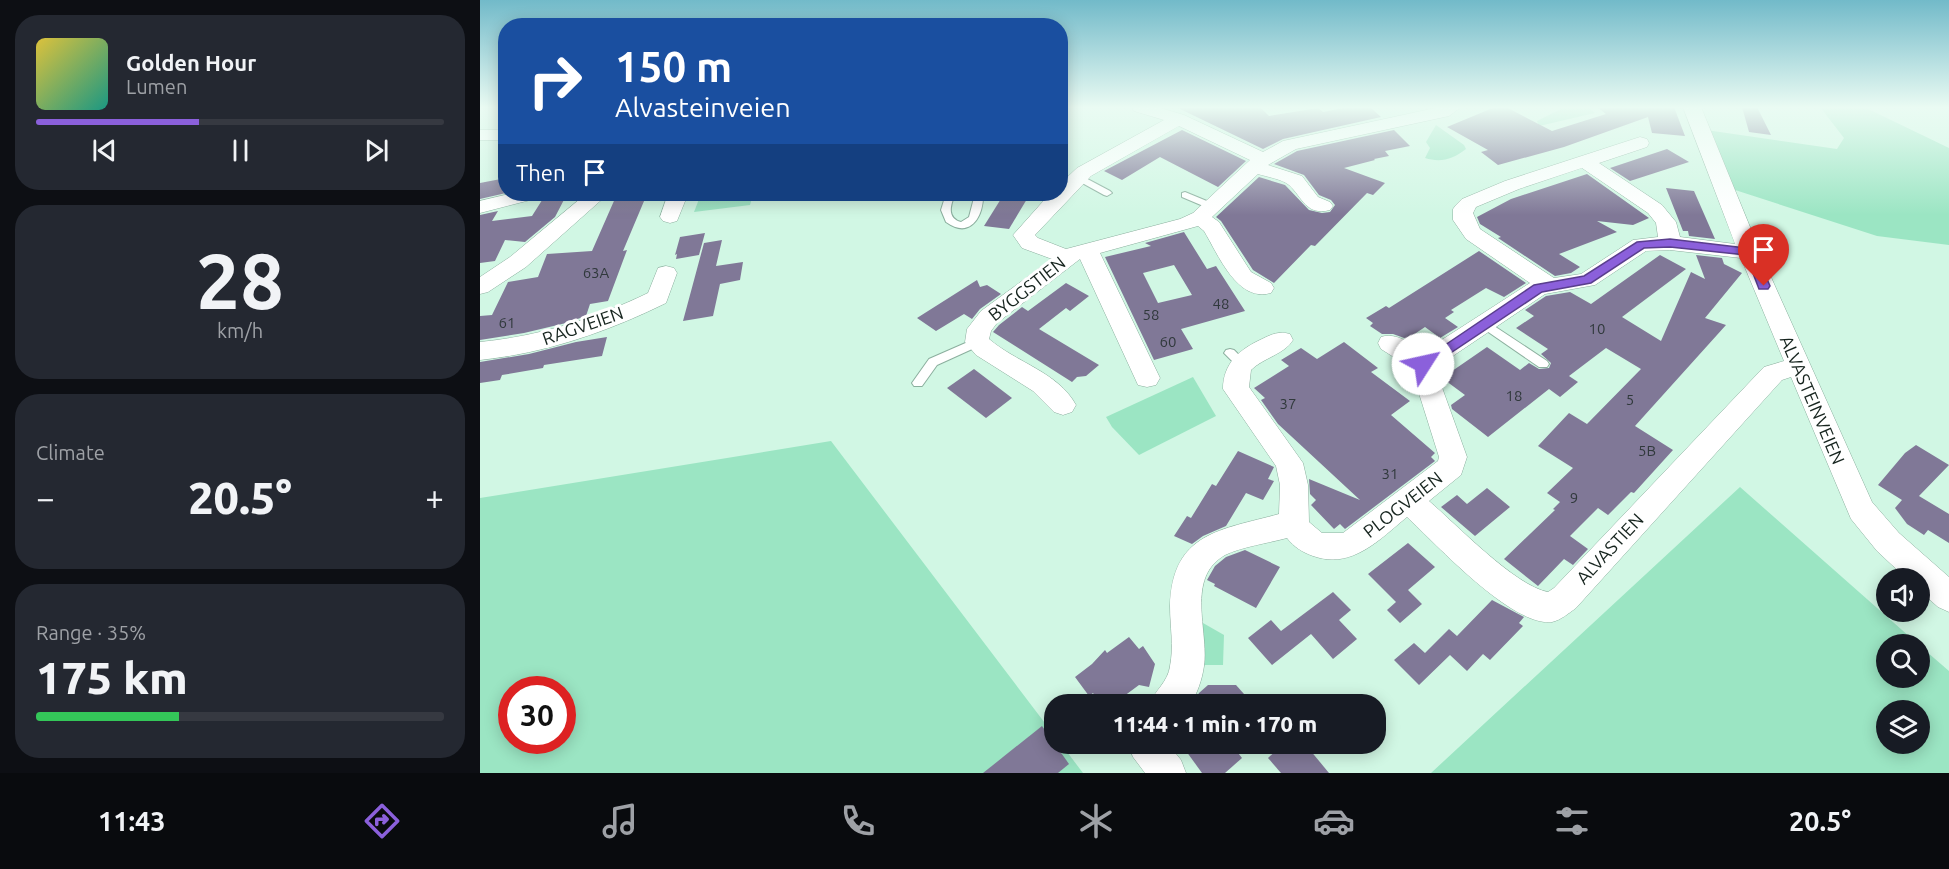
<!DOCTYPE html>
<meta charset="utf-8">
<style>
:root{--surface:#171b24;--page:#242831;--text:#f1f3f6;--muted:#9ea1a6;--line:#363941;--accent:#8b60db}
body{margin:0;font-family:Ubuntu,sans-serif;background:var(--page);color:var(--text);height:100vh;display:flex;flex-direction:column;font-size:22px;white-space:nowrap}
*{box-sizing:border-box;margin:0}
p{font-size:20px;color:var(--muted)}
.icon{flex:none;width:33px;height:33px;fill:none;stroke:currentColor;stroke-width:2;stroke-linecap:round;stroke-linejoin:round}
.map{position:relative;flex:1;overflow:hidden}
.panel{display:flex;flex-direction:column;gap:15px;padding:15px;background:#0d0f14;width:480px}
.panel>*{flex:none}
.top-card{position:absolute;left:18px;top:18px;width:570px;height:183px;border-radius:24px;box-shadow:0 3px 15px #0003;background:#1a4fa0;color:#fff;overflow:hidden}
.tools{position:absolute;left:1396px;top:568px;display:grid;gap:12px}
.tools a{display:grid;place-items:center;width:54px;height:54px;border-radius:50%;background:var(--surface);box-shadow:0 3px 15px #0003;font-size:30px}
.speed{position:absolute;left:18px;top:676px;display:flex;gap:12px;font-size:30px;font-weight:700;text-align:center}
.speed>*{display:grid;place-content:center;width:78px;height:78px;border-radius:50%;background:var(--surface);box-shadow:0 3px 15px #0003;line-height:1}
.speed .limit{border:9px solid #d22;background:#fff;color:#111}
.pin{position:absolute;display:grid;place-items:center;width:51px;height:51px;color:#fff;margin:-62px -26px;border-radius:50% 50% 50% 0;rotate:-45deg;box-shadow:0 0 6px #0007}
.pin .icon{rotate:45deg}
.me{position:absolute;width:66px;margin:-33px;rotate:55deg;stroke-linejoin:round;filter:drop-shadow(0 0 4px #0008)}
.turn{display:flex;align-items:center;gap:21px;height:126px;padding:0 18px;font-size:27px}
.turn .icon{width:78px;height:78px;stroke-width:2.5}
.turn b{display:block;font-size:42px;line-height:51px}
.then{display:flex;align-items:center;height:57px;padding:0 18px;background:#0003;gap:12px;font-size:22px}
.big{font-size:45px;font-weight:800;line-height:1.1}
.panel .widget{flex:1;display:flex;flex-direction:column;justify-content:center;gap:9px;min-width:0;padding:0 21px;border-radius:24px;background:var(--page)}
.panel .dial{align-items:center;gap:0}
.dial b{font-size:78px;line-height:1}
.song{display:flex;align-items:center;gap:18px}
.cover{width:72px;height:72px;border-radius:9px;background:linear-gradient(135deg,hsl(50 70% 55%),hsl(170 70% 35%))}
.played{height:6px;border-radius:3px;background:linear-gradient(90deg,var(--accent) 40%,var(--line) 40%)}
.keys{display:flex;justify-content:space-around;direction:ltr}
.heat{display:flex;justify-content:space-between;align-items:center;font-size:33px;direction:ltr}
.charge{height:9px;border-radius:4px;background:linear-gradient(90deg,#34c759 35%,var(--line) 0)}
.trip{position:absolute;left:564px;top:694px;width:342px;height:60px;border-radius:24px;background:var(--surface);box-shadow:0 3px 15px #0003;font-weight:800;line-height:60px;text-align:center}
.dock{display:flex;height:96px;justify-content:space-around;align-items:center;background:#090b0e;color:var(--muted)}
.dock .icon{width:42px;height:42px}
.dock .active{color:var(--accent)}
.dock b{font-size:27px;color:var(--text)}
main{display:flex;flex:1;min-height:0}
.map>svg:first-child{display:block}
.green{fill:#9be5c3;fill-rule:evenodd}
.building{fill:#807897;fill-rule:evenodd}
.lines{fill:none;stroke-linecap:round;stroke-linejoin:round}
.service-casing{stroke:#8baf9e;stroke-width:2}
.minor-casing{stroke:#8baf9e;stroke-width:1}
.service{fill:#fff;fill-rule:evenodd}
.minor{fill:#fff;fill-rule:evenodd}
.route{fill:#8b60db;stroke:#5a3e8e;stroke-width:1.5}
.labels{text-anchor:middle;stroke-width:6;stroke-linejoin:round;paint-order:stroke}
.number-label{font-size:15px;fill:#30393c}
.street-label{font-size:18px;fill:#16241e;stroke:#fff}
</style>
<main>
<section class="panel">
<div class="widget">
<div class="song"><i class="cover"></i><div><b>Golden Hour</b><p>Lumen</p></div></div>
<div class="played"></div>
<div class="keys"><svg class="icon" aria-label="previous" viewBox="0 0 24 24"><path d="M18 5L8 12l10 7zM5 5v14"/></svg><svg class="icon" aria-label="pause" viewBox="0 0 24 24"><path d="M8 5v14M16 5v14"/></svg><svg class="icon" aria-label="next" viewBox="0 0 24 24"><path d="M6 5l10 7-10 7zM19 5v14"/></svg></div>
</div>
<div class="widget dial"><b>28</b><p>km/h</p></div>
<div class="widget"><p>Climate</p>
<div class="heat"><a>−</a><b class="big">20.5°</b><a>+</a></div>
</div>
<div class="widget"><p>Range · 35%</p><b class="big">175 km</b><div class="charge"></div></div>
</section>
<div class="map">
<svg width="1469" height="773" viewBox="0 0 1469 773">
<rect width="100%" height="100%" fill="#d1f7e4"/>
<g class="green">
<polygon points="1085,107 1108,107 1115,113 1059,126 1057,121"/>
<polygon points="1340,107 1384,107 1469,148 1469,245 1397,236 1252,189 1226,130 1357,149 1364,138"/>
<path d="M956 125 984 145 986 149C973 159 961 163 945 158L950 148 946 142Z"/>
<polygon points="221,194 273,194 270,205 214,212"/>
<polygon points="713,377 736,416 659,455 632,427 626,417"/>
<path d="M351 441 574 735V744H581L603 773H0V498ZM32 690H82V741H32Z"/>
<path d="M1260 487 1439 645H1407V678H1440V646L1469 671V773H951ZM1407 711H1440V744H1407Z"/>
<polygon points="716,619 744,635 743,665 716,665"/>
</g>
<g class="building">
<polygon points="696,107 780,107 789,116 838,108 843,112 868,107 890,107 901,117 803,139 783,149"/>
<polygon points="1015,107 1026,107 1072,131 1126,114 1117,107 1194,107 1205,136 1172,133 1168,117 1084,147 1018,165 1001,152 1008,150 967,127"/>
<polygon points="1262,107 1277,107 1291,135 1269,132"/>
<polygon points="702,130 766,161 738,187 680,157 642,180 624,171"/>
<polygon points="914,130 930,146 905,151 909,156 894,159 895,160 864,168 905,183 893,195 887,193 835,246 831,245 794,283 773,270 741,221 736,217 779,177 805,185 829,210 842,213 850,212 855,205 851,200 839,195 824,175 794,164 817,151"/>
<polygon points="1187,149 1209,162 1150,181 1130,168"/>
<polygon points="1107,174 1169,218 1153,225 1117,221 1137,232 1079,254 1100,267 1091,273 1075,276 1018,238 1021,237 1000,224 997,217 1031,199"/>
<polygon points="26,178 26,193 0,199 0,183"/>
<polygon points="1186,188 1214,191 1235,239 1209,236 1208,231 1203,231"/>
<polygon points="87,194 75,217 45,242 25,240 15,261 0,263 0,215 18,211 12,221 52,216 64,197"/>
<polygon points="137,194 167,194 143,251 147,250 128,301 110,304 106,316 86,323 44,333 0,340 0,316 12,315 28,282 58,277 67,254 112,251"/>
<polygon points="524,194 550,194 529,229 504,226"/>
<path d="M704 232 727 269 736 266 765 311 701 329 713 349 674 360 625 257 671 246 665 243ZM694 265 712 295 678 303 663 273Z"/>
<polygon points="225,233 219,255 196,259 197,254 195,255 200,237"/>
<polygon points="242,240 236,266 263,262 260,280 240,284 233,316 203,321 224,243"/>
<polygon points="999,251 1046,283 1024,297 1006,288 971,310 974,312 965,318 978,327 960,338 945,327 927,339 913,334 902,334 890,326 893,323 886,318 906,306 909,308"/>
<polygon points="1180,255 1206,269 1142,317 1181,341 1211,272 1225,279 1216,255 1242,258 1244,264 1262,273 1225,318 1246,325 1155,426 1193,450 1154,493 1151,492 1128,515 1118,508 1090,536 1108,549 1093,565 1084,559 1058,586 1024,559 1075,510 1073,509 1080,502 1067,493 1093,468 1058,446 1089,413 1107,424 1161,369 1126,348 1089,376 1098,382 1080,397 1069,389 1008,437 972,409 971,405 985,395 962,378 1007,347 1040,370 1049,363 1059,369 1069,368 1071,363 1061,354 1068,349 1036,328 1054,316 1045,310 1066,296 1090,292 1111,304"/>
<polygon points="497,280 500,287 507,285 521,294 500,309 492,319 484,314 456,331 437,318"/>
<polygon points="586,283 609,296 590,311 586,308 559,329 619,365 606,376 597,377 592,382 513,332 519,325 542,307 548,311"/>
<polygon points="127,337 122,356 64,365 63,368 22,375 20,380 0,383 0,362 49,354 96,342"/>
<polygon points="864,342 898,368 891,372 930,401 911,415 955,453 951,457 955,461 865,529 860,524 854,529 831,505 836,500 830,494 829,479 880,500 798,424 781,400 785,398 774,388 809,366 801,360 821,348 837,359"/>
<polygon points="494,369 532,398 506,418 467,388"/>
<polygon points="1436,445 1469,465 1439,496 1469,514 1469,543 1448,530 1444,535 1427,524 1415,508 1422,500 1398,485 1425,453"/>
<polygon points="758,451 794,467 788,479 794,481 783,500 766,493 746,526 723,536 712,544 694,536 707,516 711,518 732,484 736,486"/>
<polygon points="1007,488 1030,507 995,536 961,507 977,495 987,504"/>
<polygon points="928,543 955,567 928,590 942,604 920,623 907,610 916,602 888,574"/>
<polygon points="765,550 800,567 776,608 734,586 735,584 727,580 735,566 746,557"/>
<polygon points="853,592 871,610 859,620 877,639 853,659 831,634 792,665 768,638 791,620 801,631"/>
<polygon points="1012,600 1044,617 1039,623 1043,626 1010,660 1003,654 987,671 970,655 939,685 914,660 934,643 945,653 969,629 977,636"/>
<polygon points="649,637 659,649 663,646 675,664 669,687 659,685 632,705 621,705 613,693 609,696 595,677 612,664 625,650 627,653"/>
<polygon points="728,685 756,685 764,694 751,705 713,705 719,693"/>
<polygon points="562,726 589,764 578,773 503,773"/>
<polygon points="701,744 751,744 762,758 745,773 722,773"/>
<polygon points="803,744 825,744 849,773 801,773 788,758"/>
</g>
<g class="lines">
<g class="service-casing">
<g id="service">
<polygon points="598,174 630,191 632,193 627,196 624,195 595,179 595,175"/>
<polygon points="705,192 734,204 736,206 731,209 728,208 702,197 702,193"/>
<path d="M466 194H475C470 206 467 218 481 222L489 217 495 194H503C504 215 491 240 466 222L461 210Z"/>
<polygon points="1005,320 1067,361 1069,364 1067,367 1059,367 1001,327 999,324 1001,321"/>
<polygon points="497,338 501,339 503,342 501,345 457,365 442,386 434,386 432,383 449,359"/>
<polygon points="750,349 754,350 767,363 765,366 757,366 744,353 746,350"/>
</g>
</g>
<g class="minor-casing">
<g id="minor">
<path d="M652 107H677L704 115 783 152 803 141 960 107H981L969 116 816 149 788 165 822 176 838 197 850 202 853 206 850 210C826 216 823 198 809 185 802 179 787 177 778 174L732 217 739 222 771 272 791 283 794 288 791 293C757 303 738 254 724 231L718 226 620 253 680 378 676 385 667 387 658 385 600 259 517 323 511 331 509 339C537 363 578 372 596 405L592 412 583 415 574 412 553 391 496 355 485 342 487 329 501 311 572 259 542 248 533 235 566 198 570 194H580V184L597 168 684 120 654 111ZM699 126 770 160 713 213 700 219 586 249 558 238 555 235 611 176Z"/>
<path d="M1203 107H1221L1286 266 1392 502 1419 533 1469 577V612L1458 607 1440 591V579H1427L1397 551 1371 519 1311 377 1302 380 1096 608C1089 613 1081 620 1072 622 1032 627 956 544 927 517 900 539 872 570 833 556 822 552 814 547 807 538 789 543 761 547 745 555 705 578 729 631 724 666 722 680 717 694 710 705H669C675 690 688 682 690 666 694 646 690 626 690 606 692 532 741 530 799 514L800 485 796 466 743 389C743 363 760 349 782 339 792 334 799 331 810 334L813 340C805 354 783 358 771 370L769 387 823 463 828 485 829 522 842 533H863L958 461 959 457 931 368 901 349 898 343 901 337C917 332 930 344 943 352L1050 283 986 239 973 220V209L976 205 982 199 1025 181 1160 137 1167 139 1169 143 1167 147 1119 163 1182 205 1196 222 1200 237 1255 244ZM1102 168 1168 213 1176 223 1178 237 1153 240 1101 274 1074 278 1000 229 993 213 996 207 1039 189ZM1190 250 1261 258 1304 361 1284 367 1074 588 1068 592C1035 586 976 524 949 501L981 475 987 457 955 368 1065 294 1115 285 1166 251Z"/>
<rect x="0" y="130" width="26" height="10"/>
<polygon points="29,194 61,194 58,198 0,213 0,201"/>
<polygon points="106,194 128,194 46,267 8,292 0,294 0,277 30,257"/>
<polygon points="188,194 208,194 197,221 190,223 183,221 180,217"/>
<path d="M186 266 194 268 197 273 186 303C127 332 66 353 0 360V342C60 336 114 319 168 293L178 268Z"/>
<polygon points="648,744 688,744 701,760 706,773 665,773 653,757"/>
</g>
</g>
<use href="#service" class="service"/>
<use href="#minor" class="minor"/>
</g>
<linearGradient id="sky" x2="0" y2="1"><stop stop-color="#72bac9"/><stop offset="0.5" stop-color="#eafbf3"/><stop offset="1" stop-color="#eafbf3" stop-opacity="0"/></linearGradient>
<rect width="1469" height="215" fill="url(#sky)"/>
<polygon class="route" points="1190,239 1274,249 1290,286 1288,289 1279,289 1266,255 1190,247 1164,248 1111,283 1062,292 948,368 943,369 937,364 1054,285 1104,276 1157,242"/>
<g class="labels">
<g class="number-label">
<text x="116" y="278">63A</text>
<text x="741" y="309">48</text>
<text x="671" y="320">58</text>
<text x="27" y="328">61</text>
<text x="1117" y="334">10</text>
<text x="688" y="347">60</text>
<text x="1034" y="401">18</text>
<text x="1150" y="405">5</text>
<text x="808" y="409">37</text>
<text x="1167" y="456">5B</text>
<text x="910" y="479">31</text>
<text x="1094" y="503">9</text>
</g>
<g class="street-label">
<text transform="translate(547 289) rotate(-38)" y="6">BYGGSTIEN</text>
<text transform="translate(103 326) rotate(-19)" y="6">RAGVEIEN</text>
<text transform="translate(1332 400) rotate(67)" y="6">ALVASTEINVEIEN</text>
<text transform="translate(923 505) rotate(-38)" y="6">PLOGVEIEN</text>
<text transform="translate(1130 549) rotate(-47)" y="6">ALVASTIEN</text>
</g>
</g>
</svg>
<div class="tools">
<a><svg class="icon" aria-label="sound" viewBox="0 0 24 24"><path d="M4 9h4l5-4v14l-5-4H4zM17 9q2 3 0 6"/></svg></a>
<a><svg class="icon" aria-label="search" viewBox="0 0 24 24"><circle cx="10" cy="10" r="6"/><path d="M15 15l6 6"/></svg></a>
<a><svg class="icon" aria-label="layers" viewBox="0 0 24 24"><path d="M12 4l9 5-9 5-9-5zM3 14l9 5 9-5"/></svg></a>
</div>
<div class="speed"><div class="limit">30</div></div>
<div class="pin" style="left:1284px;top:286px;background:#d93025"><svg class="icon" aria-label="arrive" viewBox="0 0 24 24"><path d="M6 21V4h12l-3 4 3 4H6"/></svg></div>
<svg class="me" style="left:943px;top:364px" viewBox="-20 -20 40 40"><circle r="19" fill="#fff"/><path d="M0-13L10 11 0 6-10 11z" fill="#8b60db"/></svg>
<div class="trip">11:44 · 1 min · 170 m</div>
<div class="top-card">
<div class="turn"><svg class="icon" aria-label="right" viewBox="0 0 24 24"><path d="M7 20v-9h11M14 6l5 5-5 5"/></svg><div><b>150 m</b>Alvasteinveien</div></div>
<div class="then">Then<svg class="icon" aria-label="arrive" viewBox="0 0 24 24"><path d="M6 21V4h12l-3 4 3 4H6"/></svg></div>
</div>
</div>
</main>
<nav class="dock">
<b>11:43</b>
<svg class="icon active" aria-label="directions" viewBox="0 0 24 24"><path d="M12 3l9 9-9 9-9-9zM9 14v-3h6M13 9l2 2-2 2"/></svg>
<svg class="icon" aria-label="music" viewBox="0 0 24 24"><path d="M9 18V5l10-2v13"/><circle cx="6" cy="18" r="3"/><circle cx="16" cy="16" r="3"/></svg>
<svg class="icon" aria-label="phone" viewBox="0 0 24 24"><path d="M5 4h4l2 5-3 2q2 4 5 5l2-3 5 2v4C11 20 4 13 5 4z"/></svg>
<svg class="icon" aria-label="climate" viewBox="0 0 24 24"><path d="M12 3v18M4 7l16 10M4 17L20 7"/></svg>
<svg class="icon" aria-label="car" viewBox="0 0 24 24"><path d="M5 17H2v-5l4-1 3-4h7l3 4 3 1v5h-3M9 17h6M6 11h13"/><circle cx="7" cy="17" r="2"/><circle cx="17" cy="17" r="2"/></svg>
<svg class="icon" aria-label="filters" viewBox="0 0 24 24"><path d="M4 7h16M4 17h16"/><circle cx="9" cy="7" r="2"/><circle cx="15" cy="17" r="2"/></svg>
<b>20.5°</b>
</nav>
